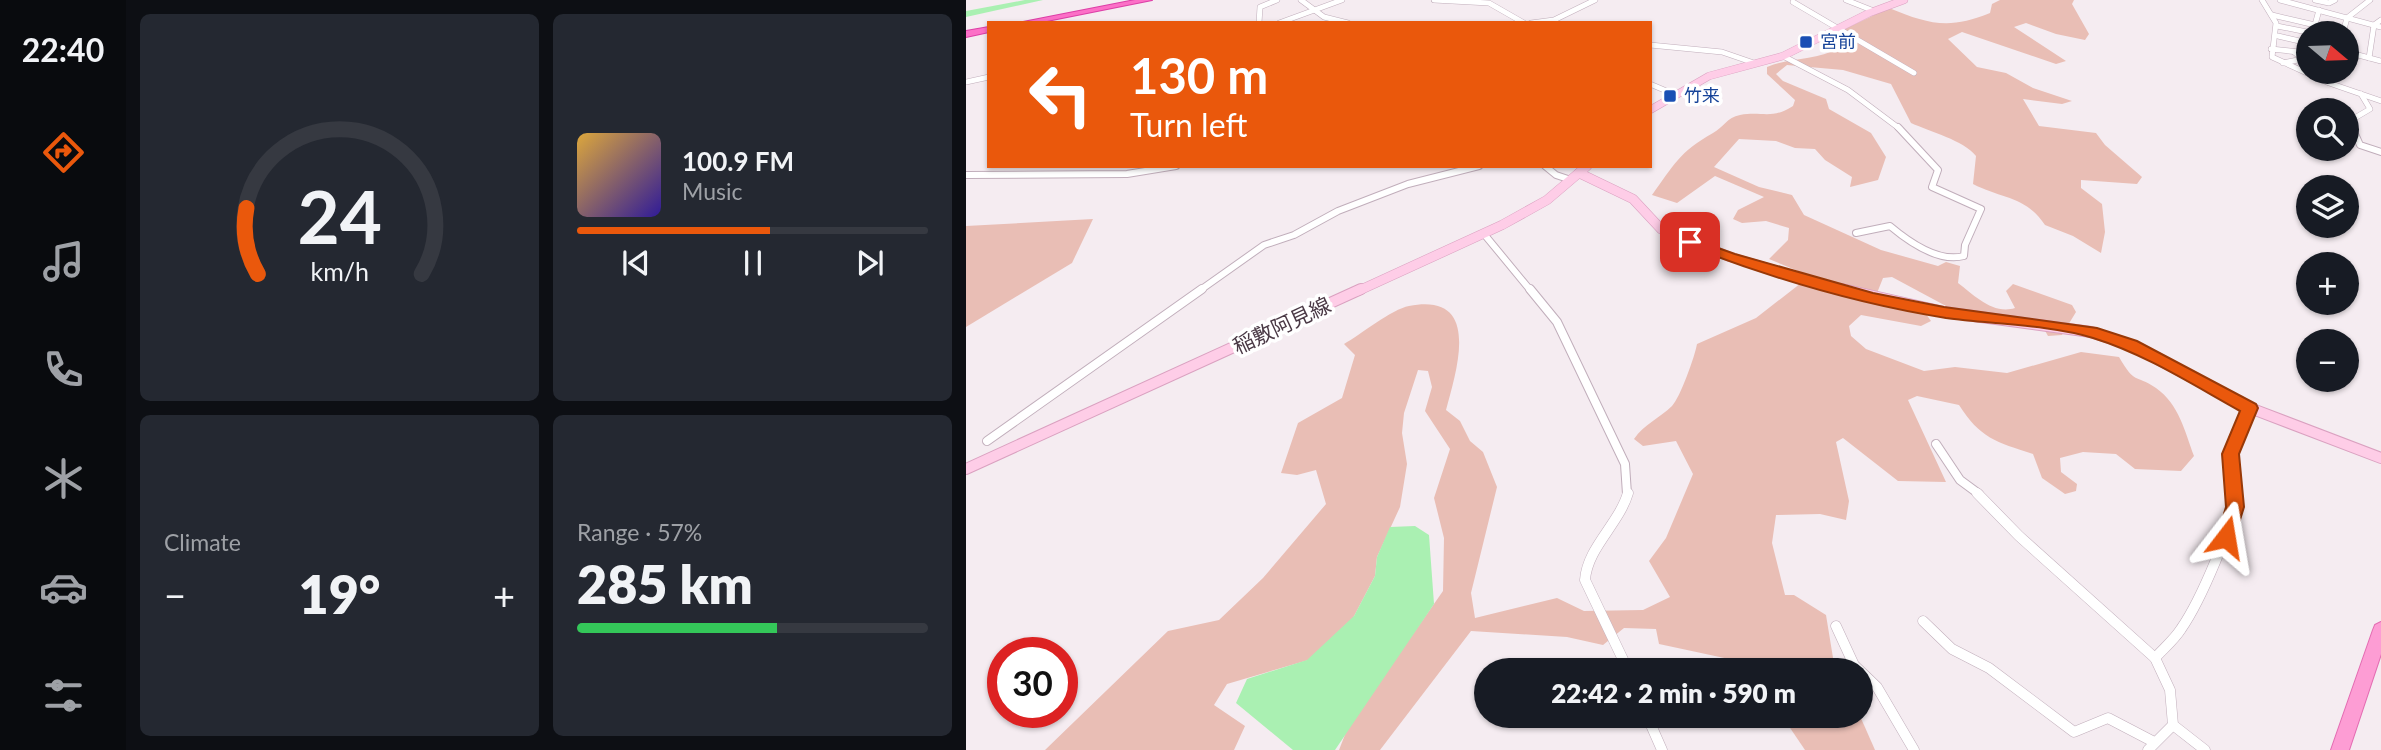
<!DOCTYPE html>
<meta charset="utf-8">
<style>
:root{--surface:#171b24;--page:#242831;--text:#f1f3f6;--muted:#9ea1a6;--line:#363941;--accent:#ea580c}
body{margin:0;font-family:Lato,"Noto Sans JP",sans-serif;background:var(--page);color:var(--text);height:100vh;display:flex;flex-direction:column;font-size:26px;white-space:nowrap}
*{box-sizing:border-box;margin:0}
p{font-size:23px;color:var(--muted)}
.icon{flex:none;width:38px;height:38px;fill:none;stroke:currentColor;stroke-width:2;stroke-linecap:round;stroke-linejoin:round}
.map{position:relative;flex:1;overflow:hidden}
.drawer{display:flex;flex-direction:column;gap:14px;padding:14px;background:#0d0f14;width:840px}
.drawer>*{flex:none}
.hud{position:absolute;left:21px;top:21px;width:665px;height:147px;border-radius:0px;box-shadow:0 2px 5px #0004;background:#ea580c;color:#fff;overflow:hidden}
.needle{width:46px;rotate:109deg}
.tools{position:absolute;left:1330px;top:21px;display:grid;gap:14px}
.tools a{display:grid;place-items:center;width:63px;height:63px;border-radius:50%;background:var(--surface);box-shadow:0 2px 5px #0004;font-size:35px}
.speed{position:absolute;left:21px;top:637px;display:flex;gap:14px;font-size:35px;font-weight:700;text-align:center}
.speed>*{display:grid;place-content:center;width:91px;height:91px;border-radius:50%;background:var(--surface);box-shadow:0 2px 5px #0004;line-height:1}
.speed .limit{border:10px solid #d22;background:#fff;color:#111}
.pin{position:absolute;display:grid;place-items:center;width:60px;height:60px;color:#fff;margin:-30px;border-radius:14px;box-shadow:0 4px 10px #0006}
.me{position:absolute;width:77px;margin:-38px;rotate:14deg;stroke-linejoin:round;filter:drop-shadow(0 0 5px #0008)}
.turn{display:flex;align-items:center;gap:24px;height:147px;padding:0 28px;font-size:32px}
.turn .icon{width:91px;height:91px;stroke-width:2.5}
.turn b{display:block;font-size:49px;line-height:60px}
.big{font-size:52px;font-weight:800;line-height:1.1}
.drawer .tile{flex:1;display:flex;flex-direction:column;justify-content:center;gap:10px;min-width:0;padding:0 24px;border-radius:10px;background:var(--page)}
.drawer .dial{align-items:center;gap:0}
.dial svg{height:182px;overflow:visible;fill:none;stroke:var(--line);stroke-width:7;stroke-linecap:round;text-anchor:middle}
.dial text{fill:var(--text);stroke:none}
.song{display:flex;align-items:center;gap:21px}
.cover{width:84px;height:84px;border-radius:10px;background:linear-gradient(135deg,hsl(40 70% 55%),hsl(250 70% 35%))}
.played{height:7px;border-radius:4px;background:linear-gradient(90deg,var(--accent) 55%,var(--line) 55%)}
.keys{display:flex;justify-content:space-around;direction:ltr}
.heat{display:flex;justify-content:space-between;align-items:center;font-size:38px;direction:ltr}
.charge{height:10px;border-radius:5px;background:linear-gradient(90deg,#34c759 57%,var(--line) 0)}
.drawer .tiles{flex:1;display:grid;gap:14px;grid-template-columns:repeat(2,1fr)}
.trip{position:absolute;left:508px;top:658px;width:399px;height:70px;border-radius:35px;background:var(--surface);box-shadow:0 2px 5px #0004;font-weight:800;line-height:70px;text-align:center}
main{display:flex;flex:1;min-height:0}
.tabs{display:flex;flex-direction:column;width:126px;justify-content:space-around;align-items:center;background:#090b0e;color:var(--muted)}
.tabs .icon{width:49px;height:49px}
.tabs .on{color:var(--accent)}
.tabs b{font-size:32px;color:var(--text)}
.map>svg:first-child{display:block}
.green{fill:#e9beb5}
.water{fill:#aaf0b2}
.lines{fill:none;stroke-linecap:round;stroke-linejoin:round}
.river{fill:#aaf0b2;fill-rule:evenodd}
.street-far3-casing{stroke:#c1aebb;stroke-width:6}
.street-far2-casing{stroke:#c1aebb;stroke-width:8}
.street-far1-casing{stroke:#c1aebb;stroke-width:10}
.street-casing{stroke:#c1aebb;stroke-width:11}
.secondary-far2-casing{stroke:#daa1c0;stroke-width:8}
.secondary-far1-casing{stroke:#daa1c0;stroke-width:10}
.secondary-casing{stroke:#daa1c0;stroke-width:12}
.primary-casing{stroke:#e36cb2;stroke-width:2}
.highway-casing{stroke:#dc3fa6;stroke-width:2}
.street-far3{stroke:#fff;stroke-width:5}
.street-far2{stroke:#fff;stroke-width:6}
.street-far1{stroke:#fff;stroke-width:8}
.street{stroke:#fff;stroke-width:10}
.secondary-far2{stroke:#fecde7;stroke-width:7}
.secondary-far1{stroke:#fecde7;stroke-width:9}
.secondary{stroke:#fecde7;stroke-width:10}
.primary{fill:#fd9dd4;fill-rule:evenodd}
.highway{fill:#fc70c7;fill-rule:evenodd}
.route{fill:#ea580c;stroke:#983908;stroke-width:2}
.transit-dot{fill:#1a4fb4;stroke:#fff;stroke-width:2.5}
.labels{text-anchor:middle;stroke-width:7;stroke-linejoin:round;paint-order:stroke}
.far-transit-label{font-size:18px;fill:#164399;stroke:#fff;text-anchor:start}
.street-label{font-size:21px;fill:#4a3945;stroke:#fff}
</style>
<main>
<nav class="tabs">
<b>22:40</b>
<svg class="icon on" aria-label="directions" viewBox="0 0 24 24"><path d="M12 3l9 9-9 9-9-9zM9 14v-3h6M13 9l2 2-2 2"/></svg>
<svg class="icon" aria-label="music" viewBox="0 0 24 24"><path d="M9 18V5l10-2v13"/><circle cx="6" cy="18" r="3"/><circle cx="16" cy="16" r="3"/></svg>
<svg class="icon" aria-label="phone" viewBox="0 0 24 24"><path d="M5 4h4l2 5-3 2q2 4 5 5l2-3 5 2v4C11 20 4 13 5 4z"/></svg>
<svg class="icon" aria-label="climate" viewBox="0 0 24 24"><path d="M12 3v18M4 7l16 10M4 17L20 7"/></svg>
<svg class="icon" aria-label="car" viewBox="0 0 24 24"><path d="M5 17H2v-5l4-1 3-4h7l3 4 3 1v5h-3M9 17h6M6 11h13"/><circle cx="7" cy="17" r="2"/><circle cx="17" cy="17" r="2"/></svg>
<svg class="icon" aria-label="filters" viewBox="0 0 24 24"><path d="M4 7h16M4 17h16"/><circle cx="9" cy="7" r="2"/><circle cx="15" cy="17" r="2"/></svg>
</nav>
<section class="drawer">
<div class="tiles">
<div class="tile dial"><svg viewBox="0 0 100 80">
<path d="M14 69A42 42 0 1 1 86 69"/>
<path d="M14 69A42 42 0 0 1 9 40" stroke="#ea580c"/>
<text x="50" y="56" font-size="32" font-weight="700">24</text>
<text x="50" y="72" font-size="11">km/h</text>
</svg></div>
<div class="tile">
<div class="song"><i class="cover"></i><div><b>100.9 FM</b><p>Music</p></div></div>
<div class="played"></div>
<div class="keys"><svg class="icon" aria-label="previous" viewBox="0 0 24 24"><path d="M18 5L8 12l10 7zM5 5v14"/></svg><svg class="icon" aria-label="pause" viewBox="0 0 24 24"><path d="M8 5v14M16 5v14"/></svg><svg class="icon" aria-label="next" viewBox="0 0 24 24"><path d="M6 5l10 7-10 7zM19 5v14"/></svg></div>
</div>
<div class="tile"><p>Climate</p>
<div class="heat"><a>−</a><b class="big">19°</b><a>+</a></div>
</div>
<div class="tile"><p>Range · 57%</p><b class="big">285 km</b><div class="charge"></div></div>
</div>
</section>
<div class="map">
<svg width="1415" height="750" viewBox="0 0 1415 750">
<rect width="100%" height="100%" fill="#f5ecf1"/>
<g class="green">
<path d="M1034 0H1108L1106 4 1123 34 1119 40 1090 34 1060 23 1048 27 1100 61 1090 64 996 32 982 39 1011 67 1040 73 1067 88 1106 101 1096 104 1057 99 1073 126 1130 133 1139 145 1176 177 1171 184 1115 180V188L1136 204 1139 232 1135 253 1107 236 1079 225C1060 196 1036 199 1007 184L1010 156C997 140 965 132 945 123L925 84 877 70 821 65 810 74 817 81 860 99 863 109 905 133 920 157 912 180 884 187 886 177 859 160 849 149 829 148 810 141 773 139 748 167 793 187 826 195 838 215 915 250 972 266 980 262 994 266 992 283C1008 295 1027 315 1049 308L1040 291 1047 284 1106 305 1110 312 1096 335 1082 336 1073 320 1003 312 980 306 926 277 917 278 907 303 960 314 965 321 955 326 895 315 883 326 885 336 900 349 958 371 989 367 1041 373 1115 352 1153 357C1170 386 1168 373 1190 388 1213 404 1219 432 1228 456L1215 471 1169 469 1150 454 1117 452 1094 458 1095 472 1111 484 1110 491 1099 494 1076 478 1067 454C1030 442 1014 438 993 405L951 396 942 400 980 482 932 481 877 438 870 442 883 501 880 520 854 514 810 515 806 543 819 595H828L860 615 869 670H788L777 662 693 644 690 629 658 628 637 645 601 637 505 631 414 750H373L382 727 477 591 478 538 468 498 484 449 459 411 466 387 462 371 452 370 438 413 436 433 441 464 434 507 411 557 409 576 386 620 346 659 261 684 248 705 279 726 268 750H79L202 631 253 620 297 578 360 504 350 470 331 475 315 473 332 423 376 398 389 355 378 344C394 335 426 309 443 306 516 292 491 369 480 410L494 421 504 441 517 452 531 487 505 593 509 618 591 598 618 611 677 610 704 597 683 561 700 538 727 474 710 441 677 446 668 439C678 424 694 418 706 406 714 398 729 356 731 344L790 318 844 276 803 259 822 240 823 228 800 221 776 223 767 219 772 210 798 197 749 176 711 203 686 195C708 165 713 152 747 133 757 128 761 117 774 115 797 111 805 120 827 106L829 100 801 74V67C826 57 848 61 874 48L860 38 923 8C962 24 983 30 1024 13L1026 4Z"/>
<polygon points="127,219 106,263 0,327 0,226"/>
<polygon points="816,716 894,716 909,750 839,750"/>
</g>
<polygon class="water" points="449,526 463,535 468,604 369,750 327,750 270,703 281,679 341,660 388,616 409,576 411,557 424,527"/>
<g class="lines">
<polygon class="river" points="59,0 77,0 0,17 0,11"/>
<g class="street-far3-casing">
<g id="street-far3">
<polyline points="335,0 358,17 382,23"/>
<polyline points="468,0 523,3 558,23"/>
<polyline points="880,0 908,11"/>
<polyline points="1296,0 1310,23 1306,57 1363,83 1415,101"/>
<polyline points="1314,0 1415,27"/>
<polyline points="1349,0 1363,3 1369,0"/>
<polyline points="827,2 948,73"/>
<polyline points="1306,15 1349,25 1353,10"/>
<polyline points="293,23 294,7 311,0"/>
<polyline points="313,23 376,0"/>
<polyline points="565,23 588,20 629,0"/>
<polyline points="1311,26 1346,33"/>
<polyline points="1377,33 1381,18 1404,0"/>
<polyline points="1312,36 1342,43"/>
<polyline points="684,45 756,52 788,63"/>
<polyline points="1305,49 1342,53"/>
<polyline points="1381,52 1415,61"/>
<polyline points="817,56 882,90 934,129"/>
<polyline points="1403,58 1408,25 1415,20"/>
<polyline points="1317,63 1337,59 1328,52"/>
<polyline points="0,82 23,77"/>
<polyline points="684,84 710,95"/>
<polyline points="1333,127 1342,127"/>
<polyline points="1385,129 1387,119 1404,109 1395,94"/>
</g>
</g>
<g class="street-far2-casing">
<g id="street-far2">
<polyline points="1386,127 1394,145 1415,152"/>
<polyline points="579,166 590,175 605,180"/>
<polyline points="0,175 161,174 210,166"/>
<path d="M890 233 924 226C943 242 972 263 998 256L999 245 1015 209 966 187 972 170 932 127"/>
<polyline points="518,234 565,291"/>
<polyline points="233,291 298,245 328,235 372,211 442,184 513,166"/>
</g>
</g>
<g class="street-far1-casing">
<g id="street-far1">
<polyline points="564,289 591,322 659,464 661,494"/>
<polyline points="21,441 236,289"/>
<polyline points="970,444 994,480 1013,494"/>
<polyline points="1268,494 1265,454 1284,408"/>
</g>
</g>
<g class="street-casing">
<g id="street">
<path d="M662 493C653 524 621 548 619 580L662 670"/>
<polyline points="1011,493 1053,536 1189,658 1204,690 1207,725 1239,750"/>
<polyline points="957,621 986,649 1023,668 1108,732 1142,718 1188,742"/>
<polyline points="870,626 888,665 911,687 948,750"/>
<path d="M1189 658C1197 649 1208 640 1215 629 1233 603 1270 522 1268 493"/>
<polyline points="681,716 696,750"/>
<polyline points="1182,750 1207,725"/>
</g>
</g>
<g class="secondary-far2-casing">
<polyline id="secondary-far2" points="684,110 743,76 817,56 903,13 938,0"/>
</g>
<g class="secondary-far1-casing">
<g id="secondary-far1">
<polyline points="613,173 667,199 695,229 764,257 882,291"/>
<polyline points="392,291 536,225 581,200 621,166"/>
</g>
</g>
<g class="secondary-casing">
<g id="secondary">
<polyline points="876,289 978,312 1125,332 1165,345 1284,408 1415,458"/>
<polyline points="0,469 395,289"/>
</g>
</g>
<g class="primary-casing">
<polygon id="primary" points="1415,622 1415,654 1383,750 1365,750 1407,630 1409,625"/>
</g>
<g class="highway-casing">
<g id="highway">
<polygon points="169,0 186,0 71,23 52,23"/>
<polygon points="23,27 23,32 0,37 0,31"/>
</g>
</g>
<use href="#street-far3" class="street-far3"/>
<use href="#street-far2" class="street-far2"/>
<use href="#street-far1" class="street-far1"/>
<use href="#street" class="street"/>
<use href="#secondary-far2" class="secondary-far2"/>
<use href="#secondary-far1" class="secondary-far1"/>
<use href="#secondary" class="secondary"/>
<use href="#primary" class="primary"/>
<use href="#highway" class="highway"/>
</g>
<path class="route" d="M724 238 769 254 907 293 978 307 1131 328 1171 341 1290 404 1292 408 1273 454 1278 507 1267 542H1253L1251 537 1260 507 1256 454 1274 411C1227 385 1179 354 1127 338 1086 325 1024 324 980 318 892 304 802 277 720 245L718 242Z"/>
<g class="transit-dot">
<rect x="833" y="35" width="14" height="14" rx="3.5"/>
<rect x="697" y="89" width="14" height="14" rx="3.5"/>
</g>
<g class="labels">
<g class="far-transit-label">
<text x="854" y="48">宮前</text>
<text x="718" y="102">竹来</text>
</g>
<g class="street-label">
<text transform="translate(316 326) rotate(-25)" y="7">稲敷阿見線</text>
</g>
</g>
</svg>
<div class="tools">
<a><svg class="needle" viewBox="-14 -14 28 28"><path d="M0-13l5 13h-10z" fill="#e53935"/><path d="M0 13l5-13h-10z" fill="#9ea1a6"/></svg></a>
<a><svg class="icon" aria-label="search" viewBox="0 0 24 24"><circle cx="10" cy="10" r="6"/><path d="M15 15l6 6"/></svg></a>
<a><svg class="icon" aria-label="layers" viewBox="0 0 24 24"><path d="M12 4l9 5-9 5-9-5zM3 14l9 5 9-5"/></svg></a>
<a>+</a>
<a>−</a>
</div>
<div class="speed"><div class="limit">30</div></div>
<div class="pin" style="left:724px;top:242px;background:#d93025"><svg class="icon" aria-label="arrive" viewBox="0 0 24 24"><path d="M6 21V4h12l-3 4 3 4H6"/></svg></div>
<svg class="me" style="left:1260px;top:537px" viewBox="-20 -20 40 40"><path d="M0-17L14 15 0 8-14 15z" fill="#ea580c" stroke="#fff" stroke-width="4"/></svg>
<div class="trip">22:42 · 2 min · 590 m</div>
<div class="hud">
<div class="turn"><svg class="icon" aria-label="left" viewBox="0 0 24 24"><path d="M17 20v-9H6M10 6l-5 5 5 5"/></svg><div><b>130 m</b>Turn left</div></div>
</div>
</div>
</main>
